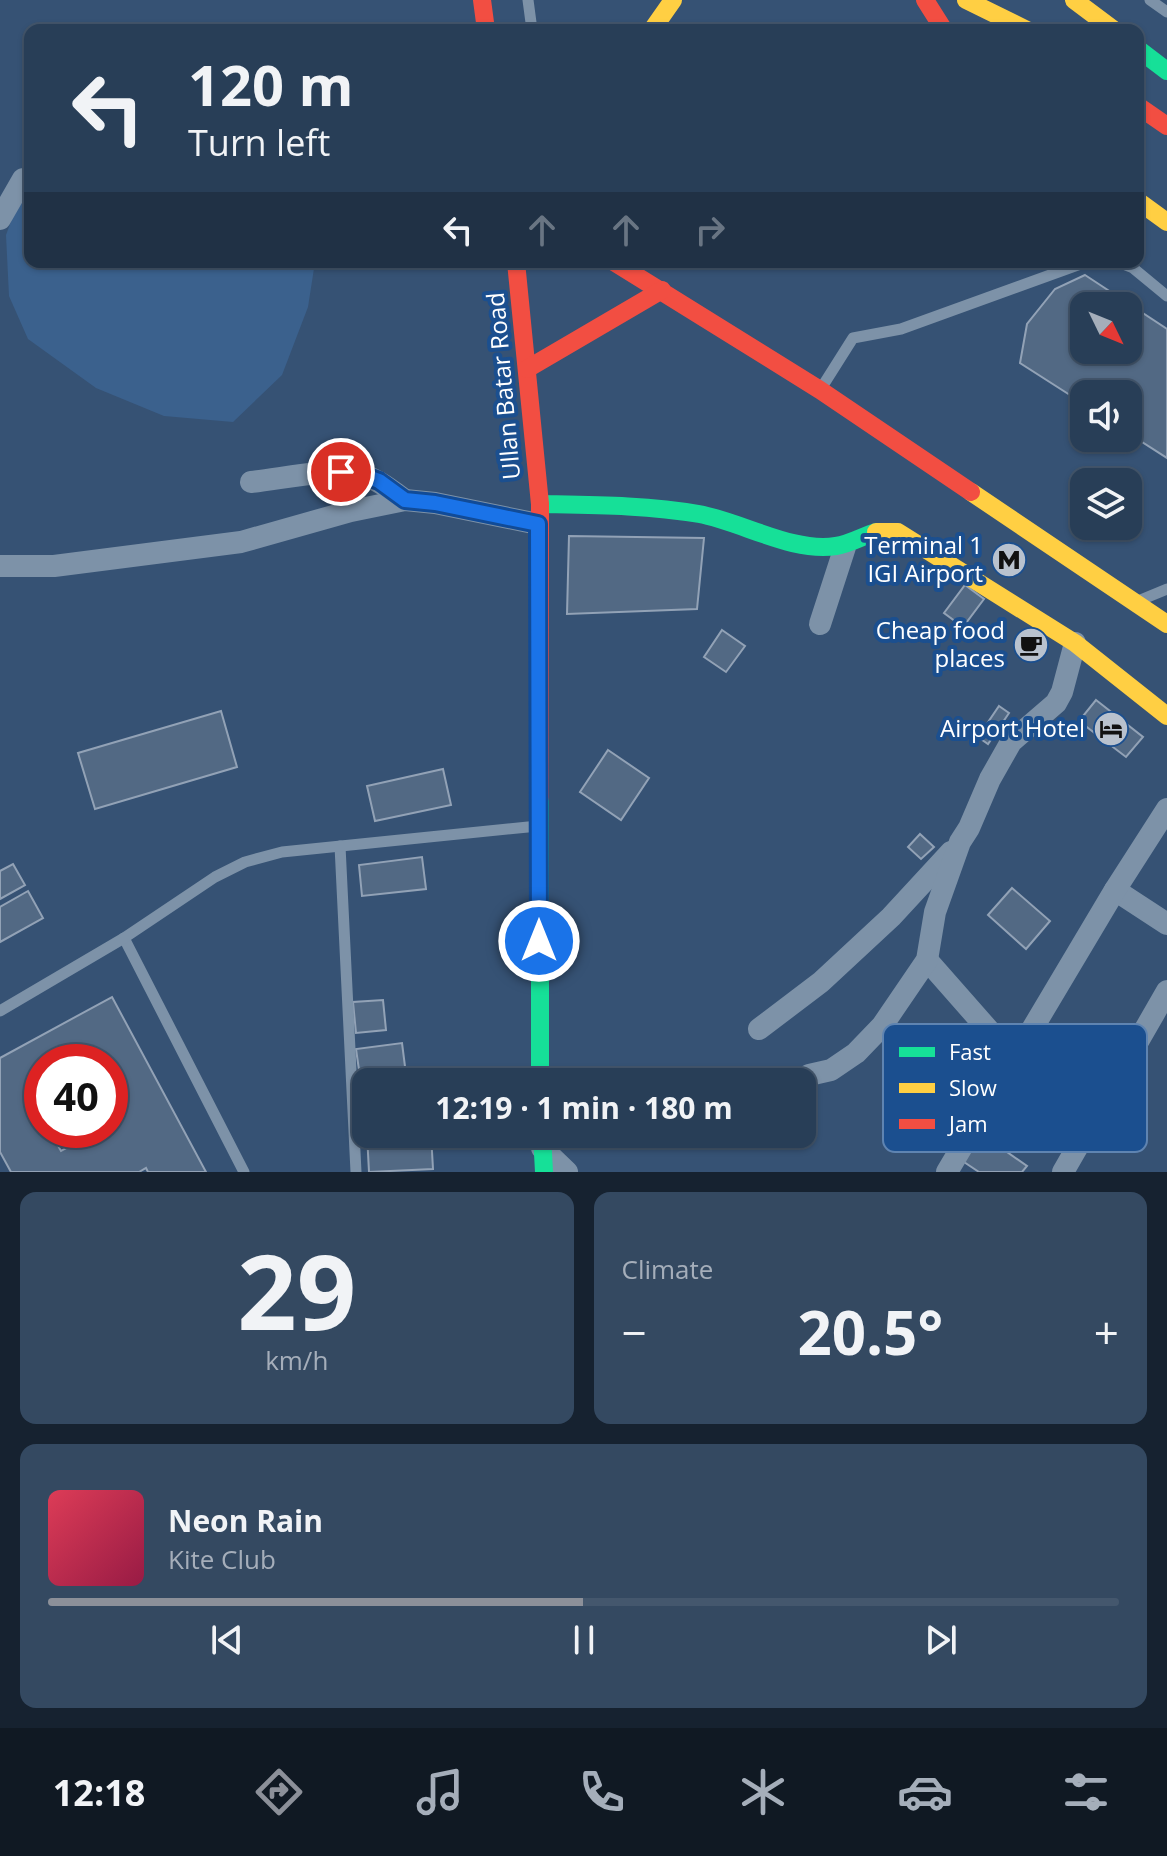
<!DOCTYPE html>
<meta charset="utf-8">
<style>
:root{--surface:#283e57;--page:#344961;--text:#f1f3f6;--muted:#a5aeba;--line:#44576d;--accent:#8c9099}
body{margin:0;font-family:"Open Sans",sans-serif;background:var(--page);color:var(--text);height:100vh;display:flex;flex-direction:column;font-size:30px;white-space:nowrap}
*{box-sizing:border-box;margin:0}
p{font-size:26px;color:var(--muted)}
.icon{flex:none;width:44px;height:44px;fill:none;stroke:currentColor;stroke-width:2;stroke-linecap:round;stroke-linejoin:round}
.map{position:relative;height:1172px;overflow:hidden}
.panel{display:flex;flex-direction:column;gap:20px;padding:20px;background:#162230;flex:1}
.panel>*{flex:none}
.banner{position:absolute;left:24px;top:24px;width:1120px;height:244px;border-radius:16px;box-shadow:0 2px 6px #0004,0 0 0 2px var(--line);background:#283e57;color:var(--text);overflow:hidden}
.needle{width:52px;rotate:133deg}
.fabs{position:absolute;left:1070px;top:292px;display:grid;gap:16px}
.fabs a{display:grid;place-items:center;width:72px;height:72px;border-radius:16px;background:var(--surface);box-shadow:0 2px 6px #0004,0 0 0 2px var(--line);font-size:40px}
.speed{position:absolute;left:24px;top:1044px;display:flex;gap:16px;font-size:40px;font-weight:700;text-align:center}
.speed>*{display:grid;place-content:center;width:104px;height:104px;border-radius:50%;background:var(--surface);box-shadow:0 2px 6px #0004,0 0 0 2px var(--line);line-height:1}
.speed .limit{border:12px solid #d22;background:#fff;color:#111}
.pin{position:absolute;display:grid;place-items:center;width:68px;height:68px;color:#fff;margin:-34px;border:4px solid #fff;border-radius:50%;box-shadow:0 2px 8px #0007}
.me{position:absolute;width:88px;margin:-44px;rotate:0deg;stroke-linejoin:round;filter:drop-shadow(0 0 6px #0008)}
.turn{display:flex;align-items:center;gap:28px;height:168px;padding:0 32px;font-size:36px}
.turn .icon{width:104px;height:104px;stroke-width:2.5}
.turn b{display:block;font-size:56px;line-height:68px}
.lanes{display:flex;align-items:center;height:76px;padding:0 32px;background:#0003;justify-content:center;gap:40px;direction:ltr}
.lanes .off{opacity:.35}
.big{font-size:60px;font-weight:700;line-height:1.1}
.panel .widget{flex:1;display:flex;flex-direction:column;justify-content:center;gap:12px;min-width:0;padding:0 28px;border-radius:16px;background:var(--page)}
.panel .dial{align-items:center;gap:0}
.dial b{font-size:104px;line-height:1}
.song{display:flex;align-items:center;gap:24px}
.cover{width:96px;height:96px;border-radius:12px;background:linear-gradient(135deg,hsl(350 70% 55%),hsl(340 70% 35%))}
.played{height:8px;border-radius:4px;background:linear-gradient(90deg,var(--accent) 50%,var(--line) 50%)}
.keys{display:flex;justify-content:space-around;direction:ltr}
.heat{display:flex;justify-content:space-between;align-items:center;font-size:44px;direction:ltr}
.panel .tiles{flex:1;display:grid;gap:20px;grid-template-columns:1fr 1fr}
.widget:last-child{grid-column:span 2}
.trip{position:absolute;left:352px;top:1068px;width:464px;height:80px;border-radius:16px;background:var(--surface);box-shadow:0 2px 6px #0004,0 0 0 2px var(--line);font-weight:700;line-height:80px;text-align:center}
.menu{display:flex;height:128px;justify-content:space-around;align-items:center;background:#101923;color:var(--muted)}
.menu .icon{width:56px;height:56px}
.menu .current{color:var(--accent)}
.menu b{font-size:36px;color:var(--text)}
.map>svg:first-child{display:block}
.water{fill:#3b618d}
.building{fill:#526984;stroke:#92a2b6;stroke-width:2;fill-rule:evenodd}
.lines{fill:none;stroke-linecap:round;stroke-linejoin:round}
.lane{stroke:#7d92a8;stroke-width:11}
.street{stroke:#7d92a8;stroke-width:22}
.fast{stroke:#16e098;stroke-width:18}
.slow{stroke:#ffcf43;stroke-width:18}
.jam{stroke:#f24e42;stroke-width:18}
.route-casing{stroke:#114b97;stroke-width:20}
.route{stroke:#1a73e8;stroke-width:14}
.labels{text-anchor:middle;stroke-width:8;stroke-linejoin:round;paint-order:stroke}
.street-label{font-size:24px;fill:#fff;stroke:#1b4f8f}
.poi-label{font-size:24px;fill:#fff;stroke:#1b4f8f;text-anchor:end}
.key{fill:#1b4f8f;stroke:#5f84b1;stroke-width:2}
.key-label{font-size:22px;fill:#fff}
</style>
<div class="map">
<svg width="1167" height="1172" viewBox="0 0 1167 1172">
<rect width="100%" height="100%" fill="#365274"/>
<polygon class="water" points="30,188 30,262 315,262 308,307 282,375 233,422 164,416 96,388 28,339 9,296 6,235 21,194"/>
<g class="building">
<path d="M1085 275 1167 329V458L1128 433V394H1084V404L1020 363 1027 324 1055 289ZM1084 306H1128V350H1084Z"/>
<polygon points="569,536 704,538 697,609 567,614"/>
<polygon points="965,585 984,599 963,627 944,613"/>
<polygon points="722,630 745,646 726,672 704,657"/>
<polygon points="1096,700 1143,737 1126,757 1079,721"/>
<polygon points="999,706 1009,713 988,744 978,737"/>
<polygon points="221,711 237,767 95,809 78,753"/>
<polygon points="608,750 649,778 621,820 580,792"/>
<polygon points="443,769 451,805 375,821 367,786"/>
<polygon points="920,834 934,847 921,859 908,847"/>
<polygon points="422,857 426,889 362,896 359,865"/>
<polygon points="13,864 25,885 0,899 0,871"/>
<polygon points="1012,888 1050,921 1026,949 988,915"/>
<polygon points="28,891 43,918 0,942 0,907"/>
<path d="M112 997 206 1172H148L146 1168 139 1172H11L0 1152V1058ZM42 1062H110V1101L120 1119 110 1125V1130H100L61 1151 49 1130H42V1116L31 1096 42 1090Z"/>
<polygon points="383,1000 386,1030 356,1033 353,1002"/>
<polygon points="402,1043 407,1082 366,1082 366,1105 364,1105 356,1049"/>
<polygon points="980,1133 1027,1166 1022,1172 979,1172 961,1160"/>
<polygon points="367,1134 431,1134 433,1169 369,1172"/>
</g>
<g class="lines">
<g class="lane">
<polyline points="528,0 532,30"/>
<polyline points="1150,0 1167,12"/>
<polyline points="1118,262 1133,268 1167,296"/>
<polyline points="822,387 853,338 901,329 1086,262"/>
<polyline points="1138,601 1167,589"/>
<polyline points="340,846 356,1172"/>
<polyline points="124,938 244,1172"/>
<polyline points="0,1011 124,938 215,877 245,862 282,852 538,826"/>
</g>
<g class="street">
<polyline points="0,219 23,179"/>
<path d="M251 482C280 479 329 468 356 473 375 477 390 489 405 500"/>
<polyline points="0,566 54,566 241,542 351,511 405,500 435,503 538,524"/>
<polyline points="820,624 845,547"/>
<polyline points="1115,890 1167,924"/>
<polyline points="927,960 1015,1060"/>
<polyline points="759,1029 821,982 891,917 951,852"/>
<polyline points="809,1075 831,1070 856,1053 882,1026 927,960 935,912 960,842 969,828 990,779 1011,742 1056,703 1062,692 1075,643"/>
<polyline points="542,1148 567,1172"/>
<polyline points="947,1172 1115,890 1167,809"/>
<polyline points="1063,1172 1167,991"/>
</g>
<g class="fast">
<polyline points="1138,49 1167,71"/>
<path d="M540 504C593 505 647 505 699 514 742 522 793 553 836 546 850 544 863 536 876 532"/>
<polyline points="540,797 540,1082"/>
<polyline points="542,1134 544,1172"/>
</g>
<g class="slow">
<polyline points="966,0 1027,30"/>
<polyline points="1074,0 1114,30"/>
<polyline points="652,30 673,0"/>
<polyline points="1138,201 1167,222"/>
<polyline points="971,492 1167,624"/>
<polyline points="876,532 898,532 1075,643 1167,716"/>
</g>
<g class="jam">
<polyline points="482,0 486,30"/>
<polyline points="925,0 944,30"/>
<polyline points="1138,106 1167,126"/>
<polyline points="516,262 540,504 540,797"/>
<polyline points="614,262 820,390 971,492"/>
<polyline points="527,369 662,290"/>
</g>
</g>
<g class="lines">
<g class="route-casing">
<polyline id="route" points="341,472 357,473 379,481 405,500 435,503 538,524 539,941"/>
</g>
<use href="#route" class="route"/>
</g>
<defs>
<g id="metro-disc" transform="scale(1.8)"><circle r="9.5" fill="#b9c2ce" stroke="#1b4f8f"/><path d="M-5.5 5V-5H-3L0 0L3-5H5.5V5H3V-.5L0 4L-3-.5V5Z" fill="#111"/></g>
<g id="cafe-disc" transform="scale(1.8)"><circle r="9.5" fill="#b9c2ce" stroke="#1b4f8f"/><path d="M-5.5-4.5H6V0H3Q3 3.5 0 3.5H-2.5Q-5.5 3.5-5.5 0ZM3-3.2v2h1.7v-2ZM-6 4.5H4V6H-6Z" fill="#111"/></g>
<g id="hotel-disc" transform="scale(1.8)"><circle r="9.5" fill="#b9c2ce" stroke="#1b4f8f"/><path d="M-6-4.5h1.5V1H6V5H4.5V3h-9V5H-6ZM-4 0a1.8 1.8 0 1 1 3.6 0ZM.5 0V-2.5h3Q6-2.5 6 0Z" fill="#111"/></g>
</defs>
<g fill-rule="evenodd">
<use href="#metro-disc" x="1009" y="560"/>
<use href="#cafe-disc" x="1031" y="645"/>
<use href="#hotel-disc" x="1111" y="729"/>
</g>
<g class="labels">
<g class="street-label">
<text transform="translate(504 386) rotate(-95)" y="8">Ullan Batar Road</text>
</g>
<g class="poi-label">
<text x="983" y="554">Terminal 1<tspan x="983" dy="28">IGI Airport</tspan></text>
<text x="1005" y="639">Cheap food<tspan x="1005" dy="28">places</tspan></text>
<text x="1085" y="737">Airport Hotel</text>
</g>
</g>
<rect x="883" y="1024" width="264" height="128" rx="12" class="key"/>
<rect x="899" y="1047" width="36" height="10" fill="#16e098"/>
<rect x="899" y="1083" width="36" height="10" fill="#ffcf43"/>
<rect x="899" y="1119" width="36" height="10" fill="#f24e42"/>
<g class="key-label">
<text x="949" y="1060">Fast</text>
<text x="949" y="1096">Slow</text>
<text x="949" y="1132">Jam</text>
</g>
</svg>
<div class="fabs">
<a><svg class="needle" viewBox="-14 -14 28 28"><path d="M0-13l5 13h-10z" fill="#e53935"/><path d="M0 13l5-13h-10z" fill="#a5aeba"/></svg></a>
<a><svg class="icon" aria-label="sound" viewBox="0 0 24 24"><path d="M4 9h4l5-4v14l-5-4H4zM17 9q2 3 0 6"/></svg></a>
<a><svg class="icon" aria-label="layers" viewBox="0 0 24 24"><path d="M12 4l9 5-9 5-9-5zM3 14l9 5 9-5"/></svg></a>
</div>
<div class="speed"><div class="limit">40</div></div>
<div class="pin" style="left:341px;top:472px;background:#d93025"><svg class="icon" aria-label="arrive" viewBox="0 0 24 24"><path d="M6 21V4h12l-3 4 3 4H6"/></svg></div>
<svg class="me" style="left:539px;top:941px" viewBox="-20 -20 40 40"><circle r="17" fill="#1a73e8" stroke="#fff" stroke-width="3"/><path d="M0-11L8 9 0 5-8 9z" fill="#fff"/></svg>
<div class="trip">12:19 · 1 min · 180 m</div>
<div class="banner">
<div class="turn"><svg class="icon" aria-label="left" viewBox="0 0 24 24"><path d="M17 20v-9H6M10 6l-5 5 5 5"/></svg><div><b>120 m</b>Turn left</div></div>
<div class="lanes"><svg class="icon" aria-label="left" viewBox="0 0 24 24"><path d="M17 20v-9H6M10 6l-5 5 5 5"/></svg><svg class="icon off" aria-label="ahead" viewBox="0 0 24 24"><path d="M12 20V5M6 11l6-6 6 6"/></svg><svg class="icon off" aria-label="ahead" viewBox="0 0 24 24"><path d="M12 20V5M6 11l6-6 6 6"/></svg><svg class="icon off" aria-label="right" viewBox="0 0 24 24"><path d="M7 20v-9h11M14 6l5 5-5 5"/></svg></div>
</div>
</div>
<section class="panel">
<div class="tiles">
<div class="widget dial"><b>29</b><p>km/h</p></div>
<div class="widget"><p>Climate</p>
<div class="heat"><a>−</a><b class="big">20.5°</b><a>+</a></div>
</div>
<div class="widget">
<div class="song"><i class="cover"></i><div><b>Neon Rain</b><p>Kite Club</p></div></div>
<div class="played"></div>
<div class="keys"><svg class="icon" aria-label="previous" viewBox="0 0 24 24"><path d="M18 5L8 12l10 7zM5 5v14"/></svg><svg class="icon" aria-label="pause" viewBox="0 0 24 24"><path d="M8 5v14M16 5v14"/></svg><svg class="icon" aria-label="next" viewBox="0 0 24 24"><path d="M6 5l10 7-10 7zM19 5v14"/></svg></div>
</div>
</div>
</section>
<nav class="menu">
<b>12:18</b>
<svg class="icon current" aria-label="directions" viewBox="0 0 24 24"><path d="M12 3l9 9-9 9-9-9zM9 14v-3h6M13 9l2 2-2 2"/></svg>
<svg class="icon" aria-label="music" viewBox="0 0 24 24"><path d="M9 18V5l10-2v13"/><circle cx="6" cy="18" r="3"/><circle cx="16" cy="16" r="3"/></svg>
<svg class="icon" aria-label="phone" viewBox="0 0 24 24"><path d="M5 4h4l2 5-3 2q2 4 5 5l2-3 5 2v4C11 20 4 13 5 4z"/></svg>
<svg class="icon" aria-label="climate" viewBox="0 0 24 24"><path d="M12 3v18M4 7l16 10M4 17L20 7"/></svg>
<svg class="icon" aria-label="car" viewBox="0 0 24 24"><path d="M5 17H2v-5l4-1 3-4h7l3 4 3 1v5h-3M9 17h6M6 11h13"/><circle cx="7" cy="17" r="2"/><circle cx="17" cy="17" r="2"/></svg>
<svg class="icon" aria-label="filters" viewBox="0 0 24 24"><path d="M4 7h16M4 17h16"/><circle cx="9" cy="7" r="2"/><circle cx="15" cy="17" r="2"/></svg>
</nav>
